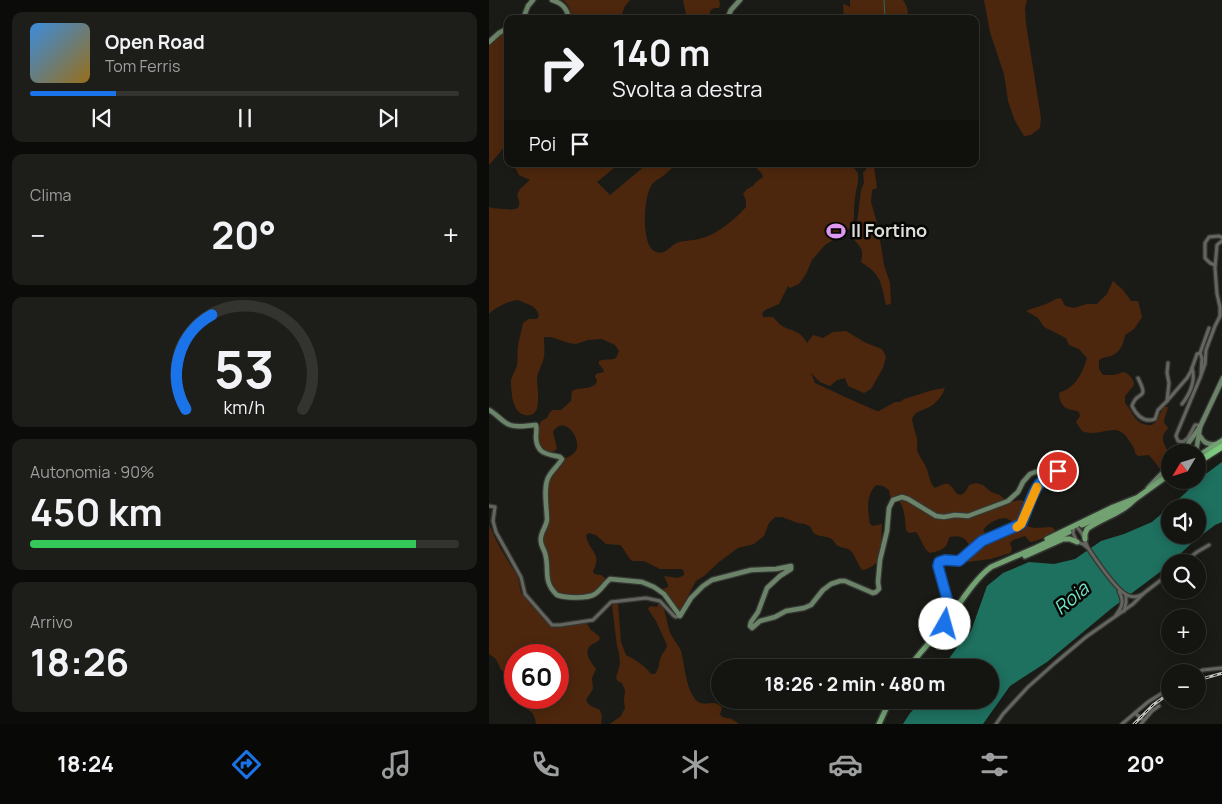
<!DOCTYPE html>
<html lang="it">
<meta charset="utf-8">
<style>
:root{--surface:#141410;--page:#1d1d19;--text:#f1f3f6;--muted:#9d9e9f;--line:#333330;--accent:#1a73e8}
body{margin:0;font-family:Manrope,sans-serif;background:var(--page);color:var(--text);height:100vh;display:flex;flex-direction:column;font-size:19px;white-space:nowrap}
*{box-sizing:border-box;margin:0}
p{font-size:16px;color:var(--muted)}
.icon{flex:none;width:28px;height:28px;fill:none;stroke:currentColor;stroke-width:2;stroke-linecap:round;stroke-linejoin:round}
.map{position:relative;flex:1;overflow:hidden}
.details{display:flex;flex-direction:column;gap:12px;padding:12px;background:#0b0b09;width:489px}
.details>*{flex:none}
.top-card{position:absolute;left:15px;top:15px;width:475px;height:152px;border-radius:10px;box-shadow:0 2px 12px #0003,0 0 0 1px var(--line);background:#141410;color:var(--text);overflow:hidden}
.needle{width:32px;rotate:232deg}
.fabs{position:absolute;left:672px;top:444px;display:grid;gap:10px}
.fabs a{display:grid;place-items:center;width:45px;height:45px;border-radius:50%;background:var(--surface);box-shadow:0 2px 12px #0003,0 0 0 1px var(--line);font-size:25px}
.speed{position:absolute;left:15px;top:644px;display:flex;gap:10px;font-size:25px;font-weight:700;text-align:center}
.speed>*{display:grid;place-content:center;width:65px;height:65px;border-radius:50%;background:var(--surface);box-shadow:0 2px 12px #0003,0 0 0 1px var(--line);line-height:1}
.speed .limit{border:8px solid #d22;background:#fff;color:#111}
.pin{position:absolute;display:grid;place-items:center;width:42px;height:42px;color:#fff;margin:-21px;border:2px solid #fff;border-radius:50%;box-shadow:0 1px 5px #0007}
.me{position:absolute;width:55px;margin:-28px;rotate:7deg;stroke-linejoin:round;filter:drop-shadow(0 0 4px #0008)}
.turn{display:flex;align-items:center;gap:18px;height:105px;padding:0 25px;font-size:22px}
.turn .icon{width:65px;height:65px;stroke-width:2.5}
.turn b{display:block;font-size:35px;line-height:42px}
.then{display:flex;align-items:center;height:48px;padding:0 25px;background:#0003;gap:10px;font-size:19px}
.big{font-size:38px;font-weight:700;line-height:1.1}
.details .card{flex:1;display:flex;flex-direction:column;justify-content:center;gap:8px;min-width:0;padding:0 18px;border-radius:10px;background:var(--page)}
.details .dial{align-items:center;gap:0}
.dial svg{height:130px;overflow:visible;fill:none;stroke:var(--line);stroke-width:7;stroke-linecap:round;text-anchor:middle}
.dial text{fill:var(--text);stroke:none}
.song{display:flex;align-items:center;gap:15px}
.cover{width:60px;height:60px;border-radius:8px;background:linear-gradient(135deg,hsl(210 70% 55%),hsl(40 70% 35%))}
.played{height:5px;border-radius:2px;background:linear-gradient(90deg,var(--accent) 20%,var(--line) 20%)}
.keys{display:flex;justify-content:space-around;direction:ltr}
.heat{display:flex;justify-content:space-between;align-items:center;font-size:28px;direction:ltr}
.charge{height:8px;border-radius:4px;background:linear-gradient(90deg,#34c759 90%,var(--line) 0)}
.trip{position:absolute;left:222px;top:659px;width:288px;height:50px;border-radius:25px;background:var(--surface);box-shadow:0 2px 12px #0003,0 0 0 1px var(--line);font-weight:700;line-height:50px;text-align:center}
.dock{display:flex;height:80px;justify-content:space-around;align-items:center;background:#080806;color:var(--muted)}
.dock .icon{width:35px;height:35px}
.dock .on{color:var(--accent)}
.dock b{font-size:22px;color:var(--text)}
main{display:flex;flex:1;min-height:0}
.map>svg:first-child{display:block}
.green{fill:#4d270d}
.water{fill:#1e705f;fill-rule:evenodd}
.lines{fill:none;stroke-linecap:round;stroke-linejoin:round}
.stream{stroke:#1e705f;stroke-width:1}
.street-casing{stroke:#353632;stroke-width:5.5}
.secondary-casing{stroke:#353632;stroke-width:7}
.primary-casing{stroke:#353632;stroke-width:8}
.highway-casing{stroke:#353632;stroke-width:9}
.street{stroke:#64655f;stroke-width:3}
.secondary{stroke:#6b8368;stroke-width:4.5}
.primary{stroke:#72a172;stroke-width:5}
.highway{stroke:#7cc97e;stroke-width:6}
.rail-casing{stroke:#c5c6c2;stroke-width:3}
.rail{stroke:#060604;stroke-width:1;stroke-dasharray:4;stroke-linecap:butt}
.route-casing{stroke:#114b97;stroke-width:12}
.route{stroke:#1a73e8;stroke-width:9}
.slow{stroke:#f59e0b;stroke-width:9}
.labels{text-anchor:middle;stroke-width:5;stroke-linejoin:round;paint-order:stroke}
.poi-label{font-size:18px;font-weight:bold;fill:#dddeda;stroke:#060604;text-anchor:start}
.water-label{font-size:19px;font-style:italic;fill:#72e4c9;stroke:#060604}
</style>
<main>
<section class="details">
<div class="card">
<div class="song"><i class="cover"></i><div><b>Open Road</b><p>Tom Ferris</p></div></div>
<div class="played"></div>
<div class="keys"><svg class="icon" aria-label="previous" viewBox="0 0 24 24"><path d="M18 5L8 12l10 7zM5 5v14"/></svg><svg class="icon" aria-label="pause" viewBox="0 0 24 24"><path d="M8 5v14M16 5v14"/></svg><svg class="icon" aria-label="next" viewBox="0 0 24 24"><path d="M6 5l10 7-10 7zM19 5v14"/></svg></div>
</div>
<div class="card"><p>Clima</p>
<div class="heat"><a>−</a><b class="big">20°</b><a>+</a></div>
</div>
<div class="card dial"><svg viewBox="0 0 100 80">
<path d="M14 69A42 42 0 1 1 86 69"/>
<path d="M14 69A42 42 0 0 1 30 11" stroke="#1a73e8"/>
<text x="50" y="56" font-size="32" font-weight="700">53</text>
<text x="50" y="72" font-size="11">km/h</text>
</svg></div>
<div class="card"><p>Autonomia · 90%</p><b class="big">450 km</b><div class="charge"></div></div>
<div class="card"><p>Arrivo</p><b class="big">18:26</b></div>
</section>
<div class="map">
<svg width="734" height="724" viewBox="0 0 734 724">
<rect width="100%" height="100%" fill="#1a1b16"/>
<g class="green">
<path d="M74 0H141L136 6 131 19H82C82 12 80 4 74 0Z"/>
<polygon points="194,0 230,0 231,4 230,8 225,8 222,10 218,19 198,19"/>
<polygon points="361,0 414,0 418,7 420,19 355,19 354,5 355,4 361,7"/>
<polygon points="495,0 538,0 536,8 537,24 552,118 551,128 542,135 535,136 526,121 519,101 515,74 501,32"/>
<polygon points="19,32 19,142 8,156 0,165 0,45 13,33"/>
<path d="M24 164H113L112 166 114 164H130L108 182 121 195 157 165 156 164H211L209 166C201 167 190 165 182 169 179 171 177 174 174 176 171 178 167 180 164 183 154 194 152 244 165 251 176 257 180 246 188 243 195 240 203 241 210 239 228 235 245 220 257 207V200L254 194 258 189 264 186 266 183 274 177 273 174 264 164H364L365 168 369 173V182L367 191 365 206V218L363 225 358 231 336 245 323 260 317 274 310 284 301 288 299 286 290 304 276 310 273 313 274 317H284C287 320 290 324 293 326 304 332 311 330 318 343L324 335 334 338 344 332 357 331 377 343 393 349 397 357 394 368 382 389 375 393 359 386 356 378 348 380 341 386 331 382 322 373 326 383C347 393 367 402 388 411H390L406 402H411L415 399 444 390 456 388C453 397 445 406 436 409 429 412 426 412 423 419 424 426 426 432 428 438 429 443 427 448 429 453 431 458 435 462 437 467 441 475 439 481 446 488 459 482 459 481 468 494L472 495 477 491 480 485 487 483 494 485 502 492 511 495 519 503C525 501 539 496 537 508 536 514 529 522 522 521 520 520 518 518 515 518 507 519 499 523 494 530L496 533 501 537 535 527 538 526 545 528 563 527 566 530C561 536 549 541 541 542L536 536 524 540 521 543 523 550 521 553 502 559 478 562 476 559 481 555 483 551C478 540 475 534 461 537 458 540 459 545 456 547 453 550 446 552 441 553 434 549 433 539 427 532L420 533 417 530C416 521 416 510 411 502L402 500 400 490 394 486 387 485C376 497 379 510 381 524L384 526 393 524C391 541 397 567 373 570 369 565 365 553 361 550 358 548 353 548 349 546 346 544 345 540 341 538 333 535 324 538 322 527L316 524 309 523 293 517H286L280 523 275 536 265 544 249 548 230 562 215 576 207 581 191 611H190L183 600 174 591V589L179 587V585L175 576 189 578 195 575V572L193 569H171L155 561H144C138 558 137 550 131 545L117 544 107 535 100 533 97 535C99 551 114 553 104 571L105 574 112 575 117 579 110 588 103 594 77 595H71L63 586 61 582 59 554 54 540 56 532 60 524V481L61 477 75 461V459C79 457 84 455 86 452 95 441 75 413 64 432L68 449 62 453 54 450C49 441 48 431 52 421L58 418 61 412 64 410H72L82 401 83 391C93 386 98 391 107 384L108 380 106 377 107 374 115 372 114 369 110 364V361C116 358 122 361 127 358L130 351 126 345 113 339 99 340 87 344 80 343 62 337H55C55 344 56 351 55 357 54 363 48 373 48 379 48 387 53 412 42 415 23 419 22 391 22 380 23 375 27 370 28 365 29 359 28 352 29 346 30 338 33 331 34 323L40 319H48L50 316C48 308 44 306 36 303 35 303 30 300 29 300 22 300 4 308 0 314V207C5 209 8 208 13 209 25 210 35 211 28 195L31 189 41 180 30 175Z"/>
<path d="M380 164H387L385 166 388 188 383 190 382 202 389 227 395 265 401 283 402 304 397 305C392 283 393 275 372 262 376 246 369 247 362 235L367 230 368 223 372 190 375 183 374 172 376 171Z"/>
<path d="M624 281 634 290 642 301H649L653 317 645 329 636 335C635 343 631 353 622 356 618 357 614 357 610 360V369L614 375H625L635 372C640 374 645 379 645 385L636 396V403C645 413 646 426 663 425 670 421 670 413 675 407H679C678 415 671 422 679 427L678 430C667 440 682 449 679 459 678 463 674 467 671 469L665 461 660 455 649 456 646 453C646 449 644 446 641 442 628 418 613 439 593 431L587 422 591 416 590 412C586 410 581 410 577 408 572 405 570 398 570 393 573 391 578 390 581 387 590 381 595 368 598 358L590 349 580 345 577 338 555 327 549 318 537 311C543 308 550 307 557 304 562 302 565 299 572 298L576 306 585 308 598 304H608L618 294Z"/>
<path d="M0 525 10 546 29 577 32 593 61 626 68 628 88 624H98L102 630 110 636 111 639C108 643 104 643 101 646 94 654 103 663 107 669L103 678 104 689 97 700C99 706 105 707 111 710L113 717 112 724H47C45 708 38 712 30 703L31 698H69V655H26V683L18 674 12 670 7 659 0 654Z"/>
<path d="M126 603H129L132 642 137 655C148 661 154 664 162 674H166C171 668 169 663 172 657 174 652 177 651 178 645L167 621 159 609 161 606 168 607 170 603 173 605C178 615 178 629 184 638 187 643 190 646 192 651 196 666 196 683 204 696 213 712 225 696 233 708L231 714 233 717 243 719 250 724H121L132 716 136 708 135 701 136 690 133 683 129 681 127 678 131 664 130 653 128 646 123 606Z"/>
</g>
<path class="water" d="M733 462V522L726 525 705 541 675 569 623 608 558 662 521 686 494 724H414L421 713 434 700H501V668L454 667 469 646 482 631 498 586 514 573 540 562 565 564 586 559 612 541 635 534 663 522 692 497 714 476ZM681 508H709V535H681Z"/>
<g class="lines">
<polyline class="stream" points="395,0 396,19"/>
<g class="street-casing">
<g id="street">
<polyline points="726,265 721,263 716,258 716,243 720,237 730,236 734,238"/>
<polyline points="712,373 713,358 711,353 720,328"/>
<path d="M649 378C661 402 648 389 643 406 648 416 655 423 666 419L669 410 678 401 698 378 702 371 708 354 711 353"/>
<polyline points="678,401 680,383 678,373 679,363"/>
<path d="M693 404C701 394 707 380 703 368"/>
<polyline points="711,427 709,425 706,425 699,438 694,442 689,441 687,436 688,433 711,378 716,364 717,350 726,326 731,316 731,307 728,294 726,268 728,245 734,240"/>
<polyline points="0,506 6,507 4,521 7,532 32,577 36,594 63,625 71,625 104,620 122,602 157,598 171,601 185,616 187,617 190,616"/>
<path d="M599 548C595 539 594 531 585 525L584 533 588 542 594 544 599 548C607 560 627 590 638 595 644 598 648 597 654 594"/>
<polyline points="695,562 708,552 720,545"/>
<polyline points="635,611 637,603 637,595"/>
<path d="M627 615C634 606 635 601 630 591"/>
<polyline points="708,672 714,670 734,668"/>
<polyline points="646,713 654,720"/>
<polyline points="507,724 514,714 539,687 566,663 597,637 644,604 655,593 681,573"/>
<polyline points="633,724 659,702 681,688"/>
<polyline points="652,724 663,711 670,706"/>
</g>
</g>
<g class="secondary-casing">
<g id="secondary">
<path d="M63 0C73 3 78 8 80 19"/>
<polyline points="34,19 39,6 44,0"/>
<polyline points="238,19 242,10 251,0"/>
<polyline points="0,42 10,33 19,28"/>
<path d="M0 410C8 414 13 422 21 425 29 428 39 425 47 425 48 429 47 433 47 438 48 454 58 454 71 457L73 459C69 466 62 471 59 478 54 489 58 508 58 520 57 528 50 534 52 542 52 546 55 549 56 553 61 570 53 581 68 595 77 598 98 599 106 594 112 590 116 583 121 579L153 582 165 587 175 594 191 616 202 598 214 586 223 580 262 570 287 569 302 566V569L291 576 278 588 269 612 262 622 261 626 263 628 271 621 286 617 297 611 315 608 322 605 334 590 342 584 351 581H356L384 593 387 592 390 589 389 582 391 560 398 531 400 508 404 500 413 497 419 499 447 516 455 517 466 515 479 516 519 501 529 492 534 482 541 474 552 470H568L569 474C565 475 561 476 557 478 544 485 539 511 532 524L493 541 470 561C463 562 452 557 449 566L462 616"/>
<path d="M711 436C715 443 719 445 727 444"/>
<polyline points="693,452 711,427 734,378"/>
<polyline points="707,452 711,427"/>
<polyline points="659,488 681,465"/>
</g>
</g>
<g class="primary-casing">
<g id="primary">
<polyline points="709,456 734,440"/>
<polyline points="645,500 681,474"/>
<polyline points="593,525 633,507"/>
<polyline points="558,539 624,507 647,498"/>
<path d="M596 539V534L598 529C613 518 632 514 645 500"/>
<polyline points="536,556 574,539 581,539 588,542"/>
<path d="M420 668C429 654 441 643 450 631 466 612 483 581 502 567L546 548 580 532"/>
<polyline points="390,724 401,700"/>
</g>
</g>
<g class="highway-casing">
<polyline id="highway" points="709,462 734,446"/>
</g>
<use href="#street" class="street"/>
<use href="#secondary" class="secondary"/>
<use href="#primary" class="primary"/>
<use href="#highway" class="highway"/>
<g class="rail-casing">
<g id="rail">
<polyline points="709,680 734,673"/>
<polyline points="645,724 664,705 681,693"/>
</g>
</g>
<use href="#rail" class="rail"/>
</g>
<g class="lines">
<g class="route-casing">
<path id="route" d="M456 624 462 616V613L449 566 450 562 456 560 470 561 493 541 532 524C539 511 544 485 557 478 561 476 565 475 569 474V471"/>
</g>
<use href="#route" class="route"/>
<polyline class="slow" points="528,527 532,524 548,487"/>
</g>
<defs>
<g id="stadium-bare" transform="scale(1.5)"><path d="M0-5a6.5 5 0 1 0 0 10a6.5 5 0 1 0 0-10ZM-3.5-1.8h7v3.6h-7Z" fill="#de98f2" stroke="#060604" stroke-width="2.5" paint-order="stroke"/></g>
</defs>
<g fill-rule="evenodd">
<use href="#stadium-bare" x="347" y="231"/>
</g>
<g class="labels">
<g class="poi-label">
<text x="362" y="237">Il Fortino</text>
</g>
<g class="water-label">
<text transform="translate(582 598) rotate(-40)" y="7">Roia</text>
</g>
</g>
</svg>
<div class="fabs">
<a><svg class="needle" viewBox="-14 -14 28 28"><path d="M0-13l5 13h-10z" fill="#e53935"/><path d="M0 13l5-13h-10z" fill="#9d9e9f"/></svg></a>
<a><svg class="icon" aria-label="sound" viewBox="0 0 24 24"><path d="M4 9h4l5-4v14l-5-4H4zM17 9q2 3 0 6"/></svg></a>
<a><svg class="icon" aria-label="search" viewBox="0 0 24 24"><circle cx="10" cy="10" r="6"/><path d="M15 15l6 6"/></svg></a>
<a>+</a>
<a>−</a>
</div>
<div class="speed"><div class="limit">60</div></div>
<div class="pin" style="left:569px;top:471px;background:#d93025"><svg class="icon" aria-label="arrive" viewBox="0 0 24 24"><path d="M6 21V4h12l-3 4 3 4H6"/></svg></div>
<svg class="me" style="left:456px;top:624px" viewBox="-20 -20 40 40"><circle r="19" fill="#fff"/><path d="M0-13L10 11 0 6-10 11z" fill="#1a73e8"/></svg>
<div class="trip">18:26 · 2 min · 480 m</div>
<div class="top-card">
<div class="turn"><svg class="icon" aria-label="right" viewBox="0 0 24 24"><path d="M7 20v-9h11M14 6l5 5-5 5"/></svg><div><b>140 m</b>Svolta a destra</div></div>
<div class="then">Poi<svg class="icon" aria-label="arrive" viewBox="0 0 24 24"><path d="M6 21V4h12l-3 4 3 4H6"/></svg></div>
</div>
</div>
</main>
<nav class="dock">
<b>18:24</b>
<svg class="icon on" aria-label="directions" viewBox="0 0 24 24"><path d="M12 3l9 9-9 9-9-9zM9 14v-3h6M13 9l2 2-2 2"/></svg>
<svg class="icon" aria-label="music" viewBox="0 0 24 24"><path d="M9 18V5l10-2v13"/><circle cx="6" cy="18" r="3"/><circle cx="16" cy="16" r="3"/></svg>
<svg class="icon" aria-label="phone" viewBox="0 0 24 24"><path d="M5 4h4l2 5-3 2q2 4 5 5l2-3 5 2v4C11 20 4 13 5 4z"/></svg>
<svg class="icon" aria-label="climate" viewBox="0 0 24 24"><path d="M12 3v18M4 7l16 10M4 17L20 7"/></svg>
<svg class="icon" aria-label="car" viewBox="0 0 24 24"><path d="M5 17H2v-5l4-1 3-4h7l3 4 3 1v5h-3M9 17h6M6 11h13"/><circle cx="7" cy="17" r="2"/><circle cx="17" cy="17" r="2"/></svg>
<svg class="icon" aria-label="filters" viewBox="0 0 24 24"><path d="M4 7h16M4 17h16"/><circle cx="9" cy="7" r="2"/><circle cx="15" cy="17" r="2"/></svg>
<b>20°</b>
</nav>
